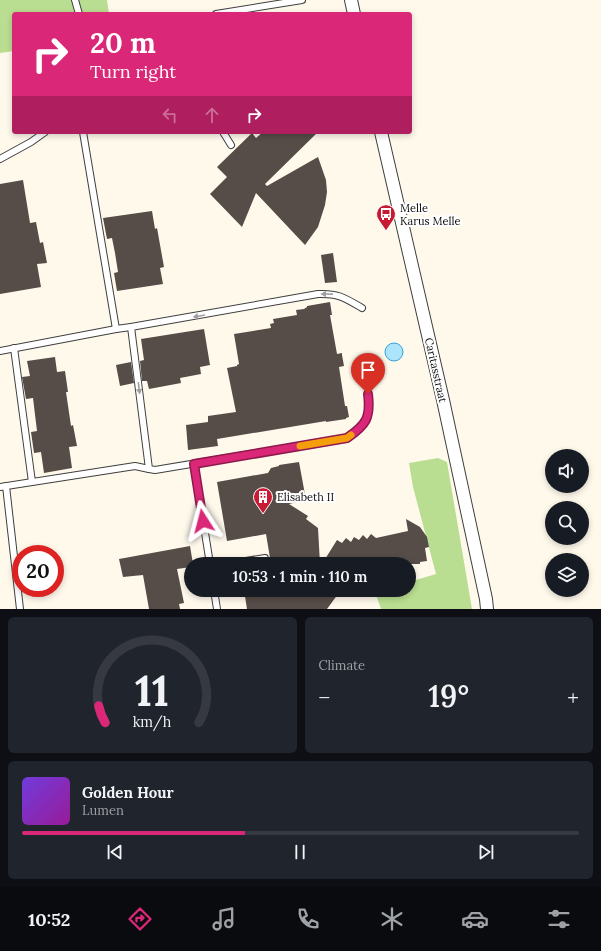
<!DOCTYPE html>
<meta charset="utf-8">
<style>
:root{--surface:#171b24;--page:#20242c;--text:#f1f3f6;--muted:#9ea1a6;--line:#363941;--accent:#db2777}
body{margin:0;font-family:Lora,serif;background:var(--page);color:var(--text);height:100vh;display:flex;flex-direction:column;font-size:15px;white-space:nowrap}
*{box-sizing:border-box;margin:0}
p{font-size:13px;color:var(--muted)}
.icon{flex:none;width:22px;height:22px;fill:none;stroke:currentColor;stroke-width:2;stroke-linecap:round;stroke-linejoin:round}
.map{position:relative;height:609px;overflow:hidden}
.drawer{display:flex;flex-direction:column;gap:8px;padding:8px;background:#0d0f14;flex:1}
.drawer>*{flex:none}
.hud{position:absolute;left:12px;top:12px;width:400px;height:122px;border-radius:4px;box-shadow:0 2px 6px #0003;background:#db2777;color:#fff;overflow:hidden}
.buttons{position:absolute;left:545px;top:449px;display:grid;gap:8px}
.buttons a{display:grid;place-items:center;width:44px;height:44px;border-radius:50%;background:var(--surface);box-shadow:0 2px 6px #0003;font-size:20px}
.speed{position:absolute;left:12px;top:545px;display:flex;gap:8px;font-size:20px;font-weight:700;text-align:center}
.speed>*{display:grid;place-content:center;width:52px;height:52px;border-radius:50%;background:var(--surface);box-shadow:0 2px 6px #0003;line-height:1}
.speed .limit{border:6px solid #d22;background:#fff;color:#111}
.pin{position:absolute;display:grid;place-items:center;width:34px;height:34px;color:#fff;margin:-41px -17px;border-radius:50% 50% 50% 0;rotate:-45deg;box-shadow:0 0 4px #0007}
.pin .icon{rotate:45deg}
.me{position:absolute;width:44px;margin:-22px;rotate:351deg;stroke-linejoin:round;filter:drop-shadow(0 0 3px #0008)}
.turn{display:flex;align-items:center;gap:14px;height:84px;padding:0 12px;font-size:18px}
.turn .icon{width:52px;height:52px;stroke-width:2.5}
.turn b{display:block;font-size:28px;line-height:34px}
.lanes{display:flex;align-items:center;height:38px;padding:0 12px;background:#0003;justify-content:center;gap:20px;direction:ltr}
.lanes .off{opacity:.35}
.big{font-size:30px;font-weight:600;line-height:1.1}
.drawer .tile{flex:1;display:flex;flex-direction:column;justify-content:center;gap:6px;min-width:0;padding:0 14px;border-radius:6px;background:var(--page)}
.drawer .dial{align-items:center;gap:0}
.dial svg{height:104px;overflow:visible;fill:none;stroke:var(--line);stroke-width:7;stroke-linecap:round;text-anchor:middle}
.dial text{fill:var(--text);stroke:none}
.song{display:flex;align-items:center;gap:12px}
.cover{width:48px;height:48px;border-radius:6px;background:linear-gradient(135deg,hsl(260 70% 55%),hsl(300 70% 35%))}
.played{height:4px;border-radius:2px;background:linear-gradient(90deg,var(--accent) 40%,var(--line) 40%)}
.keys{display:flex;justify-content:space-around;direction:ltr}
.heat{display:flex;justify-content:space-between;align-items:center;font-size:22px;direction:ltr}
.drawer .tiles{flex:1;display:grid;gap:8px;grid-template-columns:1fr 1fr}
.tile:last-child{grid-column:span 2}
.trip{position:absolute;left:184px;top:557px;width:232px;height:40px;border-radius:20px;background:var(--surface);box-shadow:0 2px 6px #0003;font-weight:600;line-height:40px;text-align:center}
.tabs{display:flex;height:64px;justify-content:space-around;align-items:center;background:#090b0e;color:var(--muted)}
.tabs .icon{width:28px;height:28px}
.tabs .on{color:var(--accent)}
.tabs b{font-size:18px;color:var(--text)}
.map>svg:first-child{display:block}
.forest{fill:#bade91}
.water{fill:#ace4fb;stroke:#2ea2d7}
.building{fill:#564c48}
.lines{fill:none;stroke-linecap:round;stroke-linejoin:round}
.service-casing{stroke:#3f3f3f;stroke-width:8}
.minor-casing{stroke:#3f3f3f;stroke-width:14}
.service{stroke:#fff;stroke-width:6}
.minor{stroke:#fff;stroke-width:12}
.oneway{fill:#9e9e9e}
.route-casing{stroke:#8e194d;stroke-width:10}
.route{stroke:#db2777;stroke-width:7}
.slow{stroke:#f59e0b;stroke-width:7}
.labels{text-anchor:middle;stroke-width:4;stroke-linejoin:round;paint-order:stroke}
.poi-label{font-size:11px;fill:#0c0c0c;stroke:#fff;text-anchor:start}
.street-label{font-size:11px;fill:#0c0c0c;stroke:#fff}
</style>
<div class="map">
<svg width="601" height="609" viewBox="0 0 601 609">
<rect width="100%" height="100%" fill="#fff9ec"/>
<g class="forest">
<polygon points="0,0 107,0 109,14 14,14 14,51 0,53"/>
<polygon points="438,458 447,462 472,609 381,609 375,592 381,590 409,590 409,582 436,574 413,487 409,463"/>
</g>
<circle class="water" cx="394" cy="352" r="9"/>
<g class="building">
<polygon points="263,132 318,132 265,184 267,186 318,157 326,180 327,192 325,205 318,227 305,245 256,193 242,227 210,194 227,177 217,167 252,133 256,138"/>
<polygon points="23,180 30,223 36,222 40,243 43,242 47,263 37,264 41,287 0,294 0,184"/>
<polygon points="152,211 155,229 157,228 164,267 160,268 163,284 117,291 114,273 118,272 115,253 112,238 107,239 103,218"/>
<polygon points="333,253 337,282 325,283 321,255"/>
<polygon points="330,302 332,315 330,315 337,354 342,353 342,355 344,366 339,367 345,406 347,406 349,417 346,418 346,419 326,422 326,421 217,439 218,446 188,450 186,425 208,422 208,416 236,412 227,368 237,366 237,365 239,364 234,334 271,328 270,324 274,323 273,319 297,315 296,310 304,309 307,307 307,306"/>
<polygon points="204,329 210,365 200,367 201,374 180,378 181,383 149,389 147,381 142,381 140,361 144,360 141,339"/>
<polygon points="55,357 57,372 65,371 68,392 66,392 71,426 73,425 77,446 69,447 72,468 44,473 41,452 34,453 31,432 37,431 33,398 26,399 22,377 30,376 27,361"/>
<polygon points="131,362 134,383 120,386 116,365"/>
<polygon points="299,462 306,500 289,504 308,516 306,519 318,528 320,564 271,564 266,534 227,541 217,482 268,473 271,468 279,466 279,465"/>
<polygon points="406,519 420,527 427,537 429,547 425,548 427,561 420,562 420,564 322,564 337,540 342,543 346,538 351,542 354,537 359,540 363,535 367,539 371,534 376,538 408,531"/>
<polygon points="190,546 193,564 191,564 191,567 177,569 184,603 179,604 180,609 149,609 143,575 123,577 119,559"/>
<polygon points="244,590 341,590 327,609 247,609"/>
</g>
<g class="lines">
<g class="service-casing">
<g id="service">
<polyline points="75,0 79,14"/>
<polyline points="216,14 302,0"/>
<polyline points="83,132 116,329"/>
<polyline points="223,132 231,145"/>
<polyline points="0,159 31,142 45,132"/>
<path d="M362 308C345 298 338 293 318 294L131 327 149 469 155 470 347 438C366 425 371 418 368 394"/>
<polyline points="14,348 32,482"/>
<polyline points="0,351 116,329 131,327"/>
<polyline points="194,464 210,564"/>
<polyline points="6,486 20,609"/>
<polyline points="0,487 135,466 149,469"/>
<polyline points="227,564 265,558"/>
<polyline points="214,590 217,609"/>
</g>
</g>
<g class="minor-casing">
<g id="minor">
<polyline points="351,0 354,14"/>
<polyline points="381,132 443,400 486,599 487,609"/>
</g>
</g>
<use href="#service" class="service"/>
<use href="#minor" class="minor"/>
</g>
<defs><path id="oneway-solid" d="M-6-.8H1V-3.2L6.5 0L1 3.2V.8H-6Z"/></defs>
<g class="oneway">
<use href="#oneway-solid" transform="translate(327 294) rotate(-179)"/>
<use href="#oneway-solid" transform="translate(199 316) rotate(170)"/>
<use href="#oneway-solid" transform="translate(139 388) rotate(83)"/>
</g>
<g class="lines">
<g class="route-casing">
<path id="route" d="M203 521 194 464 347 438C366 425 371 418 368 394"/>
</g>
<use href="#route" class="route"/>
<polyline class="slow" points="300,446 347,438 351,435"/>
</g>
<defs>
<g id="bus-pin" transform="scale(1)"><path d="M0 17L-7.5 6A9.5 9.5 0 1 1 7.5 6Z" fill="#c61b32" stroke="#fff"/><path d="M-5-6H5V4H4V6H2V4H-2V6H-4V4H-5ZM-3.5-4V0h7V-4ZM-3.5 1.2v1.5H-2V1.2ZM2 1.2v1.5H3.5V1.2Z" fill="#fff"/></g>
<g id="building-pin" transform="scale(1)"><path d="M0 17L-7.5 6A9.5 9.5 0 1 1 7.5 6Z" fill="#c61b32" stroke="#fff"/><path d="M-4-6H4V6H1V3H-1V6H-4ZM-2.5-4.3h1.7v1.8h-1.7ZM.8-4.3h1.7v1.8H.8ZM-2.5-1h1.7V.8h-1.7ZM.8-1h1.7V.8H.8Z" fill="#fff"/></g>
</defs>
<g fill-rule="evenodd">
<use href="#bus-pin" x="386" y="214"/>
<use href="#building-pin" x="263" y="497"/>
</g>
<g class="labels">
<g class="poi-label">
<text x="400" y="212">Melle<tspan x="400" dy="13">Karus Melle</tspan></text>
<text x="277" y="501">Elisabeth II</text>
</g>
<g class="street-label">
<text transform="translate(436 370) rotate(77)" y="4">Caritasstraat</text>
</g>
</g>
</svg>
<div class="buttons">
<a><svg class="icon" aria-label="sound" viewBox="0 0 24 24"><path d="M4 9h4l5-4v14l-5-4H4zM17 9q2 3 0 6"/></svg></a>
<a><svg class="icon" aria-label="search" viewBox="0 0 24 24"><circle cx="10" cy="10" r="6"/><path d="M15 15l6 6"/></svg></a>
<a><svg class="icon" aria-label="layers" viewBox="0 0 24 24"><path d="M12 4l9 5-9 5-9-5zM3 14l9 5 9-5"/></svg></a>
</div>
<div class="speed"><div class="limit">20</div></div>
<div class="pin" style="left:368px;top:394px;background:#d93025"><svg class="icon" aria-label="arrive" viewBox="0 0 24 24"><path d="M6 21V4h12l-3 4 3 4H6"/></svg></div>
<svg class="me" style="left:203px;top:521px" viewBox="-20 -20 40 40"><path d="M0-17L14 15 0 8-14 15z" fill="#db2777" stroke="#fff" stroke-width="4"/></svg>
<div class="trip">10:53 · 1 min · 110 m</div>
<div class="hud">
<div class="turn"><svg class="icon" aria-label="right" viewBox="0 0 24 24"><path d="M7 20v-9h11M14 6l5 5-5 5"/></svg><div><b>20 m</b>Turn right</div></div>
<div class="lanes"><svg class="icon off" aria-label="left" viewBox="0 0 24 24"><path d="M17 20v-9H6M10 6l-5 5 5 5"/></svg><svg class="icon off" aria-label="ahead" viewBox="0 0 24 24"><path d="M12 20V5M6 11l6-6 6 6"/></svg><svg class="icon" aria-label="right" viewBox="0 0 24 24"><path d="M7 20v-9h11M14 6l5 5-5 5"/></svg></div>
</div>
</div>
<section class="drawer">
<div class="tiles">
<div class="tile dial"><svg viewBox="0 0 100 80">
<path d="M14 69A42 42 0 1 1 86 69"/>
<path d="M14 69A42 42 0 0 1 9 56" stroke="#db2777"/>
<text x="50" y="56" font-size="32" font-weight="700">11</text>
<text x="50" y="72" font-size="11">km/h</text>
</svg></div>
<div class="tile"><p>Climate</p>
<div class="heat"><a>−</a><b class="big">19°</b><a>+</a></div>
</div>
<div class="tile">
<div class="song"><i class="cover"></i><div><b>Golden Hour</b><p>Lumen</p></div></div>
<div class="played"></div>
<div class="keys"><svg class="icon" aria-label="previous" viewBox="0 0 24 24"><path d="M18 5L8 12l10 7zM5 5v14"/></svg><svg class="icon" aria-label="pause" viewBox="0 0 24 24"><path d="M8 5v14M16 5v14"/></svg><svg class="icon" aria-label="next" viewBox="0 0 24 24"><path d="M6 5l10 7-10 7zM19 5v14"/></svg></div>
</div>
</div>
</section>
<nav class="tabs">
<b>10:52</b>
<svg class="icon on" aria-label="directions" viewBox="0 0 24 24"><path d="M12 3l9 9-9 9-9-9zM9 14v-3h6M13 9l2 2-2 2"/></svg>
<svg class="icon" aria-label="music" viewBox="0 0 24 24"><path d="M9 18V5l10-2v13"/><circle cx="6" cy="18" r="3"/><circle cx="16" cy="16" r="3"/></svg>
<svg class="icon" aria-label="phone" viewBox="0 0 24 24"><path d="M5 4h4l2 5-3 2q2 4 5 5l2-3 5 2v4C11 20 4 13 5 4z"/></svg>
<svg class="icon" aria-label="climate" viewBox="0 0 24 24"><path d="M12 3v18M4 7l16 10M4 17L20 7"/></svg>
<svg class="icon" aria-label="car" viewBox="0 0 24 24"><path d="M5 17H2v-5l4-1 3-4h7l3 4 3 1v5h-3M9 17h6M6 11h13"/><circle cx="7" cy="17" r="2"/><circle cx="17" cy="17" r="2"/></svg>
<svg class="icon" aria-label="filters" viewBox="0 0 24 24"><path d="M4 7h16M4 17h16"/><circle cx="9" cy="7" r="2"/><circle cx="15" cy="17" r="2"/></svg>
</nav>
